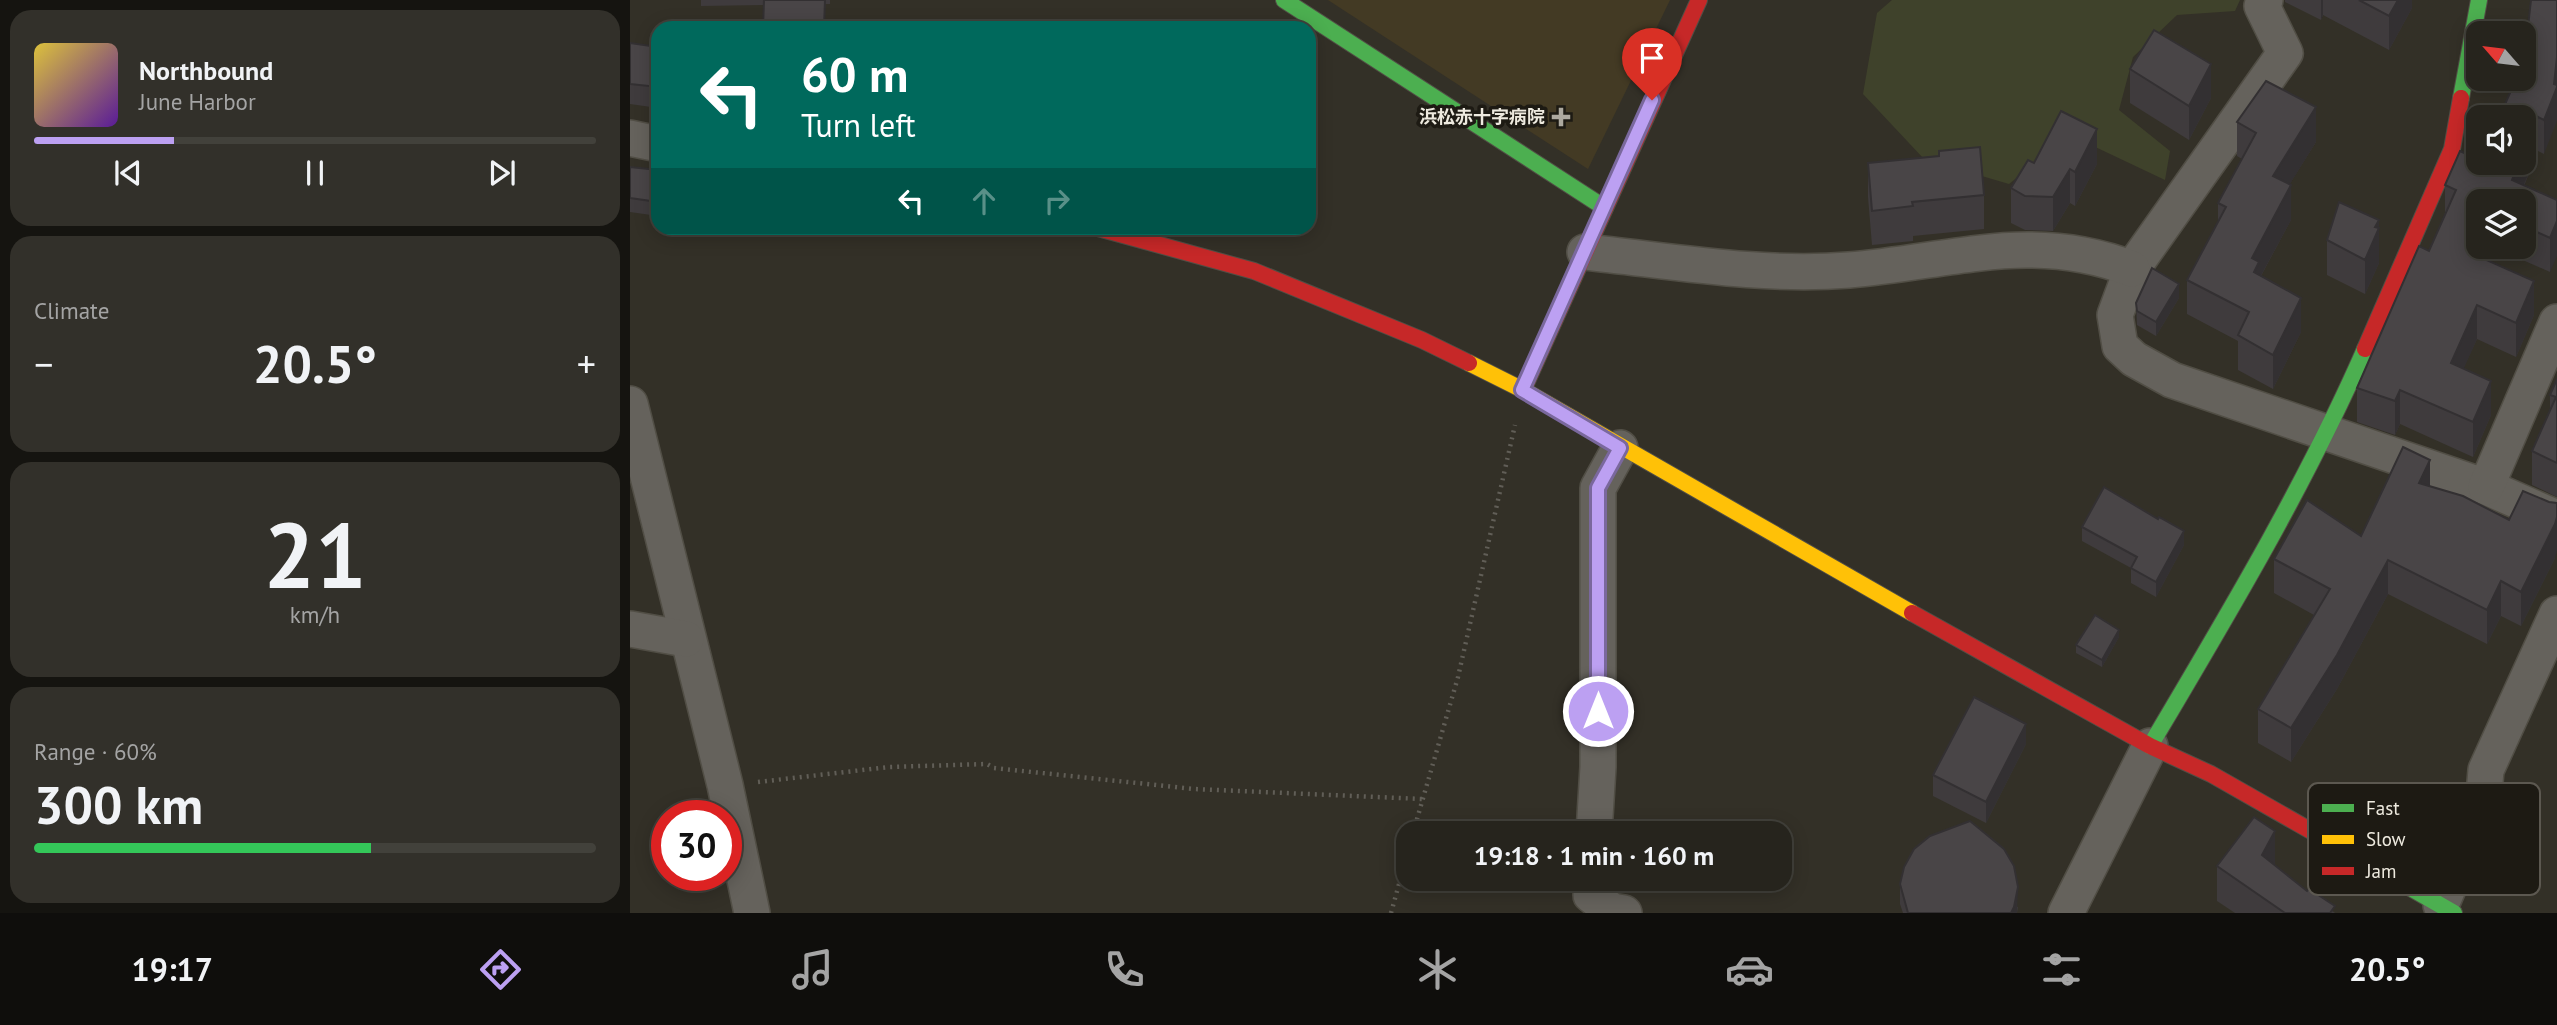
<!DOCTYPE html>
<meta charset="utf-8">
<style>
:root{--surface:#26241d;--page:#32302a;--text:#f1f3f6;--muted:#a4a4a4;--line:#42413b;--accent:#bca0f2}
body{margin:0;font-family:"PT Sans","Noto Sans JP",sans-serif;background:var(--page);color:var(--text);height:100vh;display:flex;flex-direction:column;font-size:26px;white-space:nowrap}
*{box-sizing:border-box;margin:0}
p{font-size:23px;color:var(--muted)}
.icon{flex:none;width:38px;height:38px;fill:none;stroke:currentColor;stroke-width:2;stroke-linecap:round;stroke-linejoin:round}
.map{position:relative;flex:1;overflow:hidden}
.side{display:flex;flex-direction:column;gap:10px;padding:10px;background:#151410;width:630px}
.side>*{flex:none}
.hud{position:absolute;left:21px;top:21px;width:665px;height:214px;border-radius:21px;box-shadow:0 4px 18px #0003,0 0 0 2px var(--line);background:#00695c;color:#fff;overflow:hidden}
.needle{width:46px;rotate:298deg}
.fabs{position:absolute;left:1836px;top:21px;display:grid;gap:14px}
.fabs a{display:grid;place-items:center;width:70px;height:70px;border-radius:14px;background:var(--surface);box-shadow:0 4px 18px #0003,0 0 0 2px var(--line);font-size:35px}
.speed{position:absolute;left:21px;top:800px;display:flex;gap:14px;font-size:35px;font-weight:700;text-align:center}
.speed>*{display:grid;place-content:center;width:91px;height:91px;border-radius:50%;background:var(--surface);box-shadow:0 4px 18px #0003,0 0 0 2px var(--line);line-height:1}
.speed .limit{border:10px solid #d22;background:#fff;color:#111}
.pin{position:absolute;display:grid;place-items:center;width:60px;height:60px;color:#fff;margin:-72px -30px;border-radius:50% 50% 50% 0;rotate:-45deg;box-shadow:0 0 7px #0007}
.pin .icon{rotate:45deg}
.me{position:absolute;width:77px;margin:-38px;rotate:0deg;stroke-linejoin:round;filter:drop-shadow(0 0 5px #0008)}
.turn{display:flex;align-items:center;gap:24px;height:147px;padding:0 35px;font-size:32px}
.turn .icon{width:91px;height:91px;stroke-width:2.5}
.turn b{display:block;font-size:49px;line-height:60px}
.lanes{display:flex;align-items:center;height:66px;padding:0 35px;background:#0003;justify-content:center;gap:35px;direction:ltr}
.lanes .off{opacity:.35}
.big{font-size:52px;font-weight:800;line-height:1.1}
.side .tile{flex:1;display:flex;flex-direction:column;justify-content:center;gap:10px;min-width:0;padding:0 24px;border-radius:21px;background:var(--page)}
.side .dial{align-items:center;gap:0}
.dial b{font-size:91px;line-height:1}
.song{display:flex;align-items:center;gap:21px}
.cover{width:84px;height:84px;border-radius:10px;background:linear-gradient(135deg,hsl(50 70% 55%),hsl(270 70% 35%))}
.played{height:7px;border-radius:4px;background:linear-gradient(90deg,var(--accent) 25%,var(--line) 25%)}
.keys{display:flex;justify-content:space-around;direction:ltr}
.heat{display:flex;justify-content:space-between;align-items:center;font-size:38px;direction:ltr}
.charge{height:10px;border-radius:5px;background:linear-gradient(90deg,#34c759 60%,var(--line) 0)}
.trip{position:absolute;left:766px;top:821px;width:396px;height:70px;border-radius:21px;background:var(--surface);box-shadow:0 4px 18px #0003,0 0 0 2px var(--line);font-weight:800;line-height:70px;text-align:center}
.tabs{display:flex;height:112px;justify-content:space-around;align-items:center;background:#0f0e0c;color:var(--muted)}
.tabs .icon{width:49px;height:49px}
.tabs .selected{color:var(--accent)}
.tabs b{font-size:32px;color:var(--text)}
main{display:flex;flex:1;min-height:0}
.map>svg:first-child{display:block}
.built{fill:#433a24}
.green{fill:#3f422b}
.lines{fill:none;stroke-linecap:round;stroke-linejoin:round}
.street-casing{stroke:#514e45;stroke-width:38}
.fast-casing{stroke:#514e45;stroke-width:18}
.slow-casing{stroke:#514e45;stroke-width:18}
.jam-casing{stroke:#514e45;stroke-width:18}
.path{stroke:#615e57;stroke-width:4.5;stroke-dasharray:2 5;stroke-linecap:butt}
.street{stroke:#65625c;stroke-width:35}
.fast{stroke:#4caf50;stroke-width:16}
.slow{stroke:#ffc107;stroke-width:16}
.jam{stroke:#c62828;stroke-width:16}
.wall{fill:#3f3b3d}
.shaded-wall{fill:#333032}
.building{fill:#494547;stroke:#333032;stroke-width:2}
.route-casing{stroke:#7a689d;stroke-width:18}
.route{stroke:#bca0f2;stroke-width:12}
.poi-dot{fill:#ada99f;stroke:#1d1a13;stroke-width:2.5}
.labels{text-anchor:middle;stroke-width:7;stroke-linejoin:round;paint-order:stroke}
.poi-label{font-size:18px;font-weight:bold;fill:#eeeadf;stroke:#1d1a13;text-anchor:end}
.key{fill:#1d1a13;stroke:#5c5850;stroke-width:2}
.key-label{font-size:19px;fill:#eeeadf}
</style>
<main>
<section class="side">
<div class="tile">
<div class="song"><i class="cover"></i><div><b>Northbound</b><p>June Harbor</p></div></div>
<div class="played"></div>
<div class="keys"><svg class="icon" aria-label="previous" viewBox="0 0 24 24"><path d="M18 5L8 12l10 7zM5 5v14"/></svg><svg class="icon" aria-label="pause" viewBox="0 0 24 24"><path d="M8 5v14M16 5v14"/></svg><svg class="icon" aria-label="next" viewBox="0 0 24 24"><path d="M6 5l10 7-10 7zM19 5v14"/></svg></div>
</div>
<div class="tile"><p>Climate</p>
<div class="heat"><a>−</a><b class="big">20.5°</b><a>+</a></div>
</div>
<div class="tile dial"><b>21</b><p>km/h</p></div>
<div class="tile"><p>Range · 60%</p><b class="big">300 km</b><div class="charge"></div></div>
</section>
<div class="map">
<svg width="1927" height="913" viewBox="0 0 1927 913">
<rect width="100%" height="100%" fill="#333027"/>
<polygon class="built" points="698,0 1040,0 958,169"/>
<polygon class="green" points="1262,0 1610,0 1605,11 1547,15 1503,57 1489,110 1540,151 1535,180 1440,135 1379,184 1294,159 1233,94 1247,13"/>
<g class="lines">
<g class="street-casing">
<g id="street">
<polyline points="1635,0 1632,6 1655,53 1502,269 1485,315 1490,346 1504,359 1542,380 1856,487 1927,518"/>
<polyline points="0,138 28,144"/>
<path d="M955 252C1042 261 1131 277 1219 270 1320 262 1402 230 1502 269"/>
<polyline points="0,404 95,785 122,913"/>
<polyline points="1856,487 1927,322"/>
<polyline points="0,629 56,639"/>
<polyline points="964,833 968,767 968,488 990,448"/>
<polyline points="962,878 961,895 982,911 994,913"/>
<polyline points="1811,905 1853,806 1856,770 1927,614"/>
<polyline points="1436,913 1520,746"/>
</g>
</g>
<g class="fast-casing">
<g id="fast">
<polyline points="654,0 975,208"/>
<polyline points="1831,98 1849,0"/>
<path d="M1520 746C1597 616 1674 488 1735 349"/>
<polyline points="1704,844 1824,913"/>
</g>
</g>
<g class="slow-casing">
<polyline id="slow" points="839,363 893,390 1282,613"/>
</g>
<g class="jam-casing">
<g id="jam">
<polyline points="468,228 624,271 792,340 839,363"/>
<polyline points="1735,349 1822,149 1831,98"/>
<polyline points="893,390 1069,0"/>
<polyline points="1282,613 1520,746 1581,774 1704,844"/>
</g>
</g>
<g class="path">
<polyline points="128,782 259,767 357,764 364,768 564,789 792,799"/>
<polyline points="783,833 828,677 885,425"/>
<polyline points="761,913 779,848"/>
</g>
<use href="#street" class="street"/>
<use href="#fast" class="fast"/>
<use href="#slow" class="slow"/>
<use href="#jam" class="jam"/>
</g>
<g class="wall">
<polygon points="71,0 200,0 200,4 71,6"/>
<polygon points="1655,0 1782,0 1782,8 1759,50 1693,15 1691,20 1655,2"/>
<polygon points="1927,0 1914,154 1908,151 1894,186 1927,200 1920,272 1863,247 1894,247 1894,201 1848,201 1855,259 1904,315 1886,357 1847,339 1833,369 1861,415 1843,457 1770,424 1765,435 1727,422 1727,388 1799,251 1815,213 1815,185 1845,158 1873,109"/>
<polygon points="0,43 28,47 28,108 0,104"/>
<polygon points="1500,69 1581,98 1559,140 1500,103"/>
<polygon points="1607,122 1686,142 1659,185 1661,220 1631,276 1671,332 1643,389 1608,370 1608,341 1557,314 1557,280 1588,221 1588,203 1612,159 1607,156"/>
<polygon points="1238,163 1354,195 1354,229 1283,236 1283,241 1242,245 1238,197"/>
<polygon points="1404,163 1467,164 1445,206 1440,203 1423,231 1395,230 1381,223 1381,188"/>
<polygon points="0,167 28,170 28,216 0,212"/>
<polygon points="1749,220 1749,263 1735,294 1697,275 1697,240"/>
<polygon points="1549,298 1526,336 1507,325 1506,303"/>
<polygon points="1927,379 1927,497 1902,485 1902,451 1920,411 1920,395"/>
<polygon points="1800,486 1925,558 1891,626 1871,616 1857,644 1758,594 1707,689 1661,762 1628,743 1628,709 1684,615 1644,593 1644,559 1731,536"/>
<polygon points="1452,527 1554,545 1526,597 1501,583 1501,568 1452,541"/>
<polygon points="1489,637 1472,667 1446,653 1446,645"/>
<polygon points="1396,744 1356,823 1303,796 1303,775"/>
<polygon points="1645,865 1705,913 1605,913 1587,901 1587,866"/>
<polygon points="1270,884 1388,907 1387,913 1273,913 1270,904"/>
</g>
<g class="shaded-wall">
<polygon points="1691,0 1693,0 1693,15 1691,20"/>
<polygon points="1768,0 1782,0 1782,8 1759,50 1759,16"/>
<polygon points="1927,57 1927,121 1914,154 1914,120 1924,84"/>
<polygon points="1581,64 1581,98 1559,140 1559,106"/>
<polygon points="1686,107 1686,142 1643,211 1643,176"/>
<polygon points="1908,117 1908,151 1887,201 1882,180 1889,163 1894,163 1894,152"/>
<polygon points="1467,129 1467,164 1445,206 1445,172"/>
<polygon points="1440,169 1440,203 1423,231 1423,197"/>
<polygon points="1661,185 1661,220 1622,292 1622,258"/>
<polygon points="1749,220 1749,263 1735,294 1735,260 1745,227"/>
<polygon points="1927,221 1927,256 1920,272 1920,238"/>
<polygon points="1848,242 1848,247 1861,247 1843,288 1843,254"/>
<polygon points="1904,281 1904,315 1886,357 1886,323"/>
<polygon points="1549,284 1549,298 1526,336 1526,322"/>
<polygon points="1671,298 1671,332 1643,389 1643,355"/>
<polygon points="1847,305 1847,339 1821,397 1821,363"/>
<polygon points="1861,381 1861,415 1843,457 1843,422"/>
<polygon points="1770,390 1770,424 1765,435 1765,401"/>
<polygon points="1800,460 1800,495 1789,483"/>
<polygon points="1927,517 1927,551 1925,558 1891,626 1891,592"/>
<polygon points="1554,531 1554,545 1526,597 1526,582"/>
<polygon points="1758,560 1758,594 1707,689 1661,762 1661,728"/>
<polygon points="1871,581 1871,616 1857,644 1857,610"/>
<polygon points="1489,630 1489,637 1472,667 1472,660"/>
<polygon points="1396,724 1396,744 1356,823 1356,802"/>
<polygon points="1645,831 1645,866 1632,855"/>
<polygon points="1388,887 1387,913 1381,913"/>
</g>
<g class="building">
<polygon points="134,0 195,0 194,28 133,28"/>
<polygon points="1729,0 1768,0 1759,16"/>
<polygon points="1901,0 1927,0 1927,57 1924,84 1927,85 1927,87 1914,120 1908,117 1894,152 1894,117 1863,117 1868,107 1873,109 1886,79 1894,79 1894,62"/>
<polygon points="1524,30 1581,64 1559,106 1500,69"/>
<polygon points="0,43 28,47 28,87 0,84"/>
<polygon points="1636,81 1686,107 1643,176 1661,185 1622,258 1629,262 1624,272 1671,298 1643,355 1608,335 1619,312 1557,280 1596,207 1588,203 1626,133 1607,122"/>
<polygon points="1431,111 1467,129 1445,172 1440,169 1423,197 1395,196 1381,188 1398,160 1404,163"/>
<polygon points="1350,147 1354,195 1282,202 1283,206 1242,211 1238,163 1309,156 1309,151"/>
<polygon points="1830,151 1845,158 1848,152 1848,163 1889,163 1882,180 1927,200 1927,221 1920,238 1894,226 1894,201 1848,201 1848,242 1843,254 1904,281 1886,323 1847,305 1821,363 1861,381 1843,422 1770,390 1765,401 1727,388 1789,246 1799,251 1826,190 1815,185"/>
<polygon points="0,167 28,170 28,202 0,198"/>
<polygon points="1709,202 1749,220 1745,227 1749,228 1735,260 1697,240"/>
<polygon points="1522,268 1549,284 1526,322 1507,311 1506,303"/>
<polygon points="1927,379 1927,463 1902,451 1926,397 1920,395"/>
<polygon points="1773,447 1800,460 1789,483 1833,496 1879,520 1893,491 1919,502 1927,503 1927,517 1925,524 1891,592 1871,581 1857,610 1758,560 1707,655 1661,728 1628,709 1700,589 1644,559 1677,500 1731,536"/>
<polygon points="1474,487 1528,519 1529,517 1554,531 1526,582 1501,568 1507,557 1452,527"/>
<polygon points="1465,615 1489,630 1472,660 1446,645"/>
<polygon points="1344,697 1396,724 1356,802 1303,775"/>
<polygon points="1624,817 1645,831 1632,855 1677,891 1679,889 1705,906 1700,913 1655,913 1587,866"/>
<polygon points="1340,821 1374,849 1384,866 1388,887 1384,907 1381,913 1278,913 1270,884 1274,867 1284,849 1300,836"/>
</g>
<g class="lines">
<g class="route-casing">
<polyline id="route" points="968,711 968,488 990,448 892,390 1022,100"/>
</g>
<use href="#route" class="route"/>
</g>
<path class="poi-dot" d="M927.5 106.5h7v7h7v7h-7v7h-7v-7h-7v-7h7z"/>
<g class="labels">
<g class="poi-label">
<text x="915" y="123">浜松赤十字病院</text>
</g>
</g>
<rect x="1678" y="783" width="232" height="112" rx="10" class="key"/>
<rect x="1692" y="804" width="32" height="8" fill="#4caf50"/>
<rect x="1692" y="835" width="32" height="9" fill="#ffc107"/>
<rect x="1692" y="867" width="32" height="8" fill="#c62828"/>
<g class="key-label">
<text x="1736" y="815">Fast</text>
<text x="1736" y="846">Slow</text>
<text x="1736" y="878">Jam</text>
</g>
</svg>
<div class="fabs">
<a><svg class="needle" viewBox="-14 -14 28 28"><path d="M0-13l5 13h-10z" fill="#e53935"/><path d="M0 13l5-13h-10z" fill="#a4a4a4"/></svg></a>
<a><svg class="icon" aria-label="sound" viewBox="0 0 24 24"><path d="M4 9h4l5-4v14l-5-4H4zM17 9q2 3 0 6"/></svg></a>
<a><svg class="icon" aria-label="layers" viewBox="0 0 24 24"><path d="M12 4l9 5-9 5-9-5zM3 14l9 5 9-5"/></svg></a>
</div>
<div class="speed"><div class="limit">30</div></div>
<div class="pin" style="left:1022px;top:100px;background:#d93025"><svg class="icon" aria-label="arrive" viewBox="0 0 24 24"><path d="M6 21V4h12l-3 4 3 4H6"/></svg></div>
<svg class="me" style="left:968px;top:711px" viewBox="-20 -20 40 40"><circle r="17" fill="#bca0f2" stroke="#fff" stroke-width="3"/><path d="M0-11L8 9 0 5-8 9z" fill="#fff"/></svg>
<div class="trip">19:18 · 1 min · 160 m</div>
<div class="hud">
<div class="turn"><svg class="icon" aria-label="left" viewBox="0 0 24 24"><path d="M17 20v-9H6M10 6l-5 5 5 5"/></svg><div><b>60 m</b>Turn left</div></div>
<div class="lanes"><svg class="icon" aria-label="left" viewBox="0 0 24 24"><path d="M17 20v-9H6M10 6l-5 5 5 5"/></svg><svg class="icon off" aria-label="ahead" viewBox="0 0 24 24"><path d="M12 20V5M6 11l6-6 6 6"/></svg><svg class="icon off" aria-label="right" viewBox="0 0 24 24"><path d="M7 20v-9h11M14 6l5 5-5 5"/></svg></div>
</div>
</div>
</main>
<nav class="tabs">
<b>19:17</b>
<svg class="icon selected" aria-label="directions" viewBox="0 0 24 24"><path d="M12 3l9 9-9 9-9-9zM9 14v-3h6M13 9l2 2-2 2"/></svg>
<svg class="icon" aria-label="music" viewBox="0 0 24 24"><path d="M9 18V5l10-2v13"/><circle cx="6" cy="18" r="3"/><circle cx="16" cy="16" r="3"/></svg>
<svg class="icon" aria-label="phone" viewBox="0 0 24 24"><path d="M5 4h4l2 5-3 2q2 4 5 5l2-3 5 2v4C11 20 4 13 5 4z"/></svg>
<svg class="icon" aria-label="climate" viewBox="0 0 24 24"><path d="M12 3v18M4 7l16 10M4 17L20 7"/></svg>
<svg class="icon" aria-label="car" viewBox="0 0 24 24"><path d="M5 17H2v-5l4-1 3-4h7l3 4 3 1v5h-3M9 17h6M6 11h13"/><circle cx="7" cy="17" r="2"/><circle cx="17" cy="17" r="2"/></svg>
<svg class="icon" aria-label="filters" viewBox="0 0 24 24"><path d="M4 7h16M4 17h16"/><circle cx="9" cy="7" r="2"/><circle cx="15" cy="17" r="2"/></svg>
<b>20.5°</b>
</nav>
